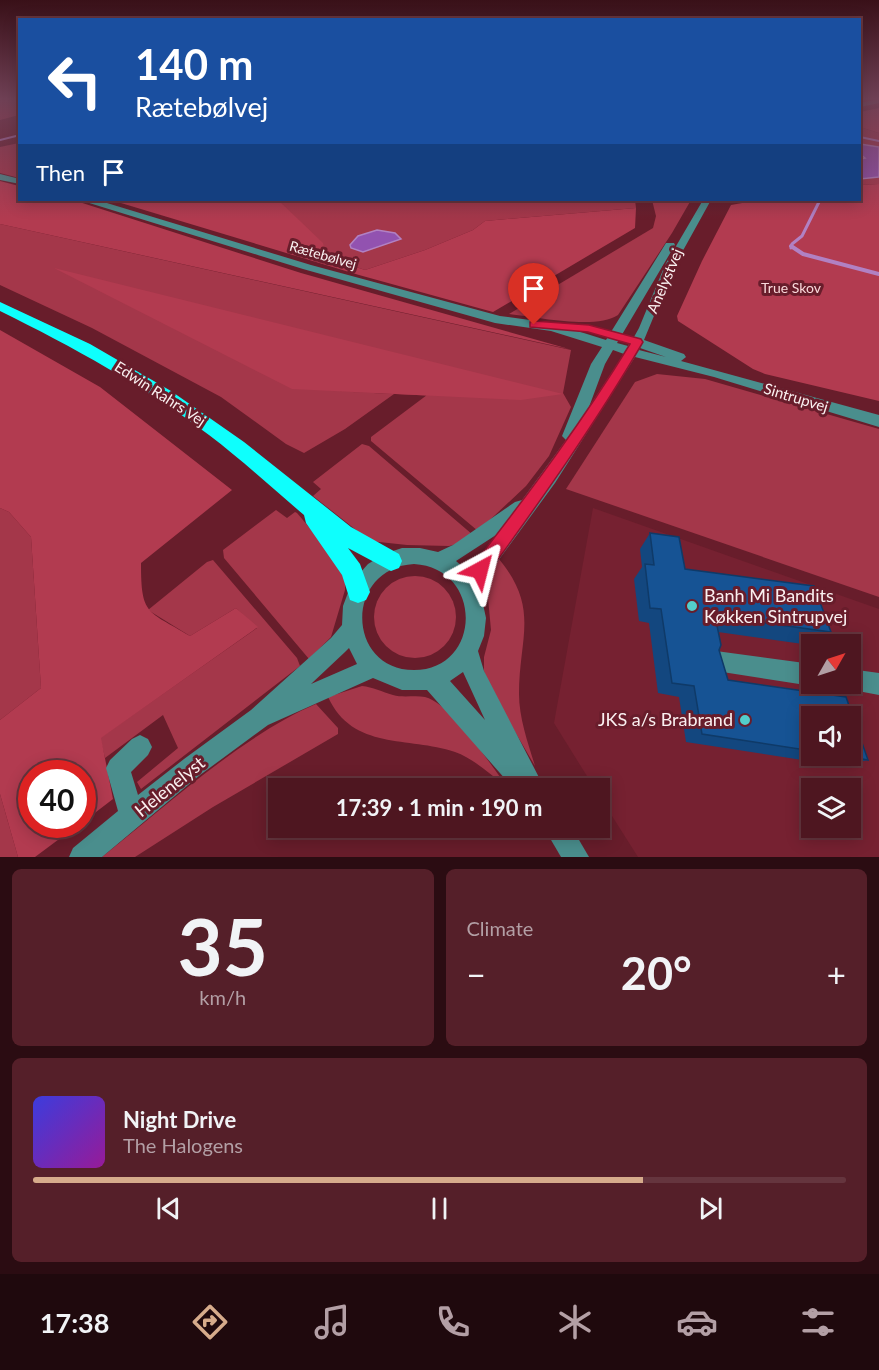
<!DOCTYPE html>
<meta charset="utf-8">
<style>
:root{--surface:#4e1620;--page:#551f29;--text:#f1f3f6;--muted:#b39fa5;--line:#65353e;--accent:#d6ab8b}
body{margin:0;font-family:Lato,sans-serif;background:var(--page);color:var(--text);height:100vh;display:flex;flex-direction:column;font-size:22px;white-space:nowrap}
*{box-sizing:border-box;margin:0}
p{font-size:20px;color:var(--muted)}
.icon{flex:none;width:33px;height:33px;fill:none;stroke:currentColor;stroke-width:2;stroke-linecap:round;stroke-linejoin:round}
.map{position:relative;height:857px;overflow:hidden}
.panel{display:flex;flex-direction:column;gap:12px;padding:12px;background:#2b0c12;flex:1}
.panel>*{flex:none}
.top-card{position:absolute;left:18px;top:18px;width:843px;height:183px;border-radius:0px;box-shadow:0 3px 15px #0003,0 0 0 2px var(--line);background:#1a4fa0;color:#fff;overflow:hidden}
.needle{width:39px;rotate:51deg}
.buttons{position:absolute;left:801px;top:634px;display:grid;gap:12px}
.buttons a{display:grid;place-items:center;width:60px;height:60px;border-radius:0px;background:var(--surface);box-shadow:0 3px 15px #0003,0 0 0 2px var(--line);font-size:30px}
.speed{position:absolute;left:18px;top:760px;display:flex;gap:12px;font-size:30px;font-weight:700;text-align:center}
.speed>*{display:grid;place-content:center;width:78px;height:78px;border-radius:50%;background:var(--surface);box-shadow:0 3px 15px #0003,0 0 0 2px var(--line);line-height:1}
.speed .limit{border:9px solid #d22;background:#fff;color:#111}
.pin{position:absolute;display:grid;place-items:center;width:51px;height:51px;color:#fff;margin:-62px -26px;border-radius:50% 50% 50% 0;rotate:-45deg;box-shadow:0 0 6px #0007}
.pin .icon{rotate:45deg}
.me{position:absolute;width:66px;margin:-33px;rotate:38deg;stroke-linejoin:round;filter:drop-shadow(0 0 4px #0008)}
.turn{display:flex;align-items:center;gap:21px;height:126px;padding:0 18px;font-size:27px}
.turn .icon{width:78px;height:78px;stroke-width:2.5}
.turn b{display:block;font-size:42px;line-height:51px}
.then{display:flex;align-items:center;height:57px;padding:0 18px;background:#0003;gap:12px;font-size:22px}
.big{font-size:45px;font-weight:700;line-height:1.1}
.panel .widget{flex:1;display:flex;flex-direction:column;justify-content:center;gap:9px;min-width:0;padding:0 21px;border-radius:9px;background:var(--page)}
.panel .dial{align-items:center;gap:0}
.dial b{font-size:78px;line-height:1}
.song{display:flex;align-items:center;gap:18px}
.cover{width:72px;height:72px;border-radius:9px;background:linear-gradient(135deg,hsl(240 70% 55%),hsl(300 70% 35%))}
.played{height:6px;border-radius:3px;background:linear-gradient(90deg,var(--accent) 75%,var(--line) 75%)}
.keys{display:flex;justify-content:space-around;direction:ltr}
.heat{display:flex;justify-content:space-between;align-items:center;font-size:33px;direction:ltr}
.panel .tiles{flex:1;display:grid;gap:12px;grid-template-columns:1fr 1fr}
.widget:last-child{grid-column:span 2}
.trip{position:absolute;left:268px;top:778px;width:342px;height:60px;border-radius:0px;background:var(--surface);box-shadow:0 3px 15px #0003,0 0 0 2px var(--line);font-weight:700;line-height:60px;text-align:center}
.tab-bar{display:flex;height:96px;justify-content:space-around;align-items:center;background:#1f090d;color:var(--muted)}
.tab-bar .icon{width:42px;height:42px}
.tab-bar .active{color:var(--accent)}
.tab-bar b{font-size:27px;color:var(--text)}
.map>svg:first-child{display:block}
.built{fill:#762131;fill-rule:evenodd}
.green{fill:#a4374a}
.forest{fill:#b23b50}
.water{fill:#9252b0;stroke:#b181c3;stroke-width:1.5}
.lines{fill:none;stroke-linecap:round;stroke-linejoin:round}
.stream-far2{stroke:#b181c3;stroke-width:2}
.stream-far1{stroke:#b181c3;stroke-width:3}
.stream{stroke:#b181c3;stroke-width:4}
.minor{fill:#4a8e8d;fill-rule:evenodd}
.highway{fill:#0efffd;fill-rule:evenodd}
.wall{fill:#13477f;fill-rule:evenodd}
.building{fill:#165394;stroke:#0f3a68;stroke-width:1.5}
.route{fill:#e11d48;stroke:#92132f;stroke-width:1.5}
.poi-dot{fill:#53cdcb;stroke:#681d2b;stroke-width:2}
.labels{text-anchor:middle;stroke-width:6;stroke-linejoin:round;paint-order:stroke}
.far-street-label{font-size:14px;fill:#faf0f0;stroke:#681d2b}
.far-park-label{font-size:14px;fill:#fad9db;stroke:#681d2b}
.street-label{font-size:15px;fill:#faf0f0;stroke:#681d2b}
.near-poi-label{font-size:18px;fill:#faf0f0;stroke:#681d2b;text-anchor:start}
.near-street-label{font-size:18px;fill:#faf0f0;stroke:#681d2b}
</style>
<div class="map">
<svg width="879" height="857" viewBox="0 0 879 857">
<rect width="100%" height="100%" fill="#681d2b"/>
<path class="built" d="M593 508 879 609V857H638L600 797V789H595L554 723ZM812 645H850V684H812ZM812 717H850V756H812ZM812 789H850V828H812Z"/>
<g class="green">
<polygon points="0,99 19,99 19,115 0,120"/>
<polygon points="860,127 879,133 879,184 860,185"/>
<polygon points="19,143 19,178 0,173 0,147"/>
<polygon points="278,200 635,200 636,208 485,221 473,230 425,250 365,270 326,257"/>
<path d="M652 200H691L672 233 618 315C596 330 537 317 509 314L653 228 656 216Z"/>
<polygon points="0,224 571,350 563,393 571,407 549,456 526,486 478,531 371,441 371,437 427,395 521,400 291,389 394,394 345,429 304,453 286,444 221,397 92,328 0,285"/>
<polygon points="657,374 705,379 879,429 879,597 566,489 635,382"/>
<polygon points="362,444 369,446 473,535 461,543 449,546 407,545 370,541 313,496 321,489 313,482"/>
<polygon points="0,508 9,512 31,537 41,688 0,720"/>
<polygon points="276,510 287,518 295,512 297,513 330,552 345,580 345,590 331,637 309,659 224,558 223,550"/>
<path d="M499 559C540 609 519 637 519 694 519 718 528 743 535 766L489 687 484 671V657L491 630 488 598 495 565Z"/>
<polygon points="213,560 297,658 300,666 141,789 137,782 178,748 163,715 105,758 100,738 257,628 236,608 190,636 148,610 207,562"/>
<circle cx="415" cy="617" r="41"/>
<path d="M362 686C373 687 382 692 393 695 403 698 415 695 425 697 452 704 491 766 509 789 492 776 475 759 455 752 408 736 353 751 328 697Z"/>
<path d="M316 704 338 728V734L213 807 135 857H102C165 807 243 735 316 704Z"/>
<polygon points="0,794 18,857 0,857"/>
</g>
<g class="forest">
<polygon points="879,108 879,133 860,127 860,112"/>
<polygon points="0,181 19,186 20,200 73,200 301,273 569,349 0,224"/>
<polygon points="879,184 879,401 765,374 753,369 678,321 677,316 702,261 731,205 759,200 860,200 860,185"/>
<polygon points="111,200 278,200 323,243 326,257 365,270 425,250 473,230 485,221 636,208 635,228 493,312 359,275"/>
<polygon points="54,268 563,394 521,400 292,389"/>
<path d="M0 330 100 387 232 490 141 563C141 616 147 610 190 636L236 608 258 627 101 738 113 799 83 822 82 774H32V825H78L35 857H18L0 794V720L41 688 31 537 9 512 0 508Z"/>
</g>
<g class="water">
<polygon points="860,144 879,147 879,177 860,179 860,159 865,158 860,154"/>
<polygon points="377,230 395,233 401,239 363,252 351,248 350,245 358,236"/>
</g>
<g class="lines">
<g class="stream-far2">
<polyline points="860,137 879,141"/>
<polyline points="0,140 20,135"/>
</g>
<polyline class="stream-far1" points="791,248 792,244 802,236 820,200"/>
<polyline class="stream" points="791,246 803,254 879,274"/>
<g class="minor">
<polygon points="879,99 879,103 860,107 860,103"/>
<polygon points="0,174 20,179 20,184 0,180"/>
<path d="M85 200H97L311 265 500 316 552 323 606 340 666 243H674L675 245 617 343 628 346 629 344 625 340 627 337H634L639 328 665 265 703 200H711L675 265 644 340 684 354 686 357 681 361 879 415V427L714 377 635 357 555 483 487 576 480 590 486 618 484 636 478 651 484 671 545 789H514L427 690H402L373 678 268 725 200 775 102 857H69L73 848 118 811 106 768 110 760 132 739 140 735 148 739 152 747 148 755 131 772 138 795 184 759 251 710 331 638 342 625 343 606 352 582 368 564 384 554 402 548H420L438 552 453 545 515 502 522 500 566 440 562 436 591 364 602 347 551 331 495 323 303 269 86 202ZM640 348 666 357 639 350ZM613 350 624 354 589 407 605 364ZM496 535 469 572 456 561ZM414 564C484 568 482 670 414 670 346 670 344 568 414 564ZM349 648 357 664 311 684 345 652ZM463 672 485 720 450 681Z"/>
<polygon points="716,651 812,664 812,684 816,684 812,686 716,671 709,668 706,661 709,654"/>
<polygon points="850,669 879,673 879,695 842,688 841,684 850,684"/>
<polygon points="544,828 572,828 589,857 561,857"/>
</g>
<path class="highway" d="M0 302 90 344 171 391 244 442 351 527 399 554 402 561 399 568 391 571 348 548 360 564 370 592 366 600 358 603 350 600 342 575 306 523 304 515C272 488 242 460 209 435 144 386 73 347 0 311Z"/>
</g>
<path class="wall" d="M650 533 679 537 685 569 814 586 831 632 810 645 718 632 721 645 719 650 728 680 846 697 868 760 841 766 686 742 679 697 658 693 649 623 639 621 634 579 642 567 640 549ZM812 717H850V756H812Z"/>
<polygon class="building" points="650,533 679,537 685,569 814,586 831,632 715,616 721,645 719,650 728,680 846,697 868,760 845,756 850,756 850,717 812,717 812,751 702,734 694,686 672,683 661,609 650,608 645,564 654,565"/>
<linearGradient id="sky" x2="0" y2="1"><stop stop-color="#391018"/><stop offset="0.45" stop-color="#6f4055"/><stop offset="1" stop-color="#6f4055" stop-opacity="0"/></linearGradient>
<rect width="879" height="219" fill="url(#sky)"/>
<path class="route" d="M534 321 589 325 641 339 643 342C596 423 541 500 486 576L480 578 474 576 471 570 474 564C529 493 583 421 630 344L588 332 530 327V322Z"/>
<g class="poi-dot">
<circle cx="692" cy="606" r="6"/>
<circle cx="745" cy="720" r="6"/>
</g>
<g class="labels">
<g class="far-street-label">
<text transform="translate(323 255) rotate(16)" y="5">Rætebølvej</text>
</g>
<g class="far-park-label">
<text x="791" y="293">True Skov</text>
</g>
<g class="street-label">
<text transform="translate(665 281) rotate(-67)" y="5">Anelystvej</text>
<text transform="translate(160 394) rotate(33)" y="5">Edwin Rahrs Vej</text>
<text transform="translate(796 398) rotate(17)" y="5">Sintrupvej</text>
</g>
<g class="near-poi-label">
<text x="704" y="602">Banh Mi Bandits<tspan x="704" dy="21">Køkken Sintrupvej</tspan></text>
<text x="733" y="726" text-anchor="end">JKS a/s Brabrand</text>
</g>
<g class="near-street-label">
<text transform="translate(170 787) rotate(-39)" y="6">Helenelyst</text>
</g>
</g>
</svg>
<div class="buttons">
<a><svg class="needle" viewBox="-14 -14 28 28"><path d="M0-13l5 13h-10z" fill="#e53935"/><path d="M0 13l5-13h-10z" fill="#b39fa5"/></svg></a>
<a><svg class="icon" aria-label="sound" viewBox="0 0 24 24"><path d="M4 9h4l5-4v14l-5-4H4zM17 9q2 3 0 6"/></svg></a>
<a><svg class="icon" aria-label="layers" viewBox="0 0 24 24"><path d="M12 4l9 5-9 5-9-5zM3 14l9 5 9-5"/></svg></a>
</div>
<div class="speed"><div class="limit">40</div></div>
<div class="pin" style="left:534px;top:325px;background:#d93025"><svg class="icon" aria-label="arrive" viewBox="0 0 24 24"><path d="M6 21V4h12l-3 4 3 4H6"/></svg></div>
<svg class="me" style="left:480px;top:570px" viewBox="-20 -20 40 40"><path d="M0-17L14 15 0 8-14 15z" fill="#e11d48" stroke="#fff" stroke-width="4"/></svg>
<div class="trip">17:39 · 1 min · 190 m</div>
<div class="top-card">
<div class="turn"><svg class="icon" aria-label="left" viewBox="0 0 24 24"><path d="M17 20v-9H6M10 6l-5 5 5 5"/></svg><div><b>140 m</b>Rætebølvej</div></div>
<div class="then">Then<svg class="icon" aria-label="arrive" viewBox="0 0 24 24"><path d="M6 21V4h12l-3 4 3 4H6"/></svg></div>
</div>
</div>
<section class="panel">
<div class="tiles">
<div class="widget dial"><b>35</b><p>km/h</p></div>
<div class="widget"><p>Climate</p>
<div class="heat"><a>−</a><b class="big">20°</b><a>+</a></div>
</div>
<div class="widget">
<div class="song"><i class="cover"></i><div><b>Night Drive</b><p>The Halogens</p></div></div>
<div class="played"></div>
<div class="keys"><svg class="icon" aria-label="previous" viewBox="0 0 24 24"><path d="M18 5L8 12l10 7zM5 5v14"/></svg><svg class="icon" aria-label="pause" viewBox="0 0 24 24"><path d="M8 5v14M16 5v14"/></svg><svg class="icon" aria-label="next" viewBox="0 0 24 24"><path d="M6 5l10 7-10 7zM19 5v14"/></svg></div>
</div>
</div>
</section>
<nav class="tab-bar">
<b>17:38</b>
<svg class="icon active" aria-label="directions" viewBox="0 0 24 24"><path d="M12 3l9 9-9 9-9-9zM9 14v-3h6M13 9l2 2-2 2"/></svg>
<svg class="icon" aria-label="music" viewBox="0 0 24 24"><path d="M9 18V5l10-2v13"/><circle cx="6" cy="18" r="3"/><circle cx="16" cy="16" r="3"/></svg>
<svg class="icon" aria-label="phone" viewBox="0 0 24 24"><path d="M5 4h4l2 5-3 2q2 4 5 5l2-3 5 2v4C11 20 4 13 5 4z"/></svg>
<svg class="icon" aria-label="climate" viewBox="0 0 24 24"><path d="M12 3v18M4 7l16 10M4 17L20 7"/></svg>
<svg class="icon" aria-label="car" viewBox="0 0 24 24"><path d="M5 17H2v-5l4-1 3-4h7l3 4 3 1v5h-3M9 17h6M6 11h13"/><circle cx="7" cy="17" r="2"/><circle cx="17" cy="17" r="2"/></svg>
<svg class="icon" aria-label="filters" viewBox="0 0 24 24"><path d="M4 7h16M4 17h16"/><circle cx="9" cy="7" r="2"/><circle cx="15" cy="17" r="2"/></svg>
</nav>
